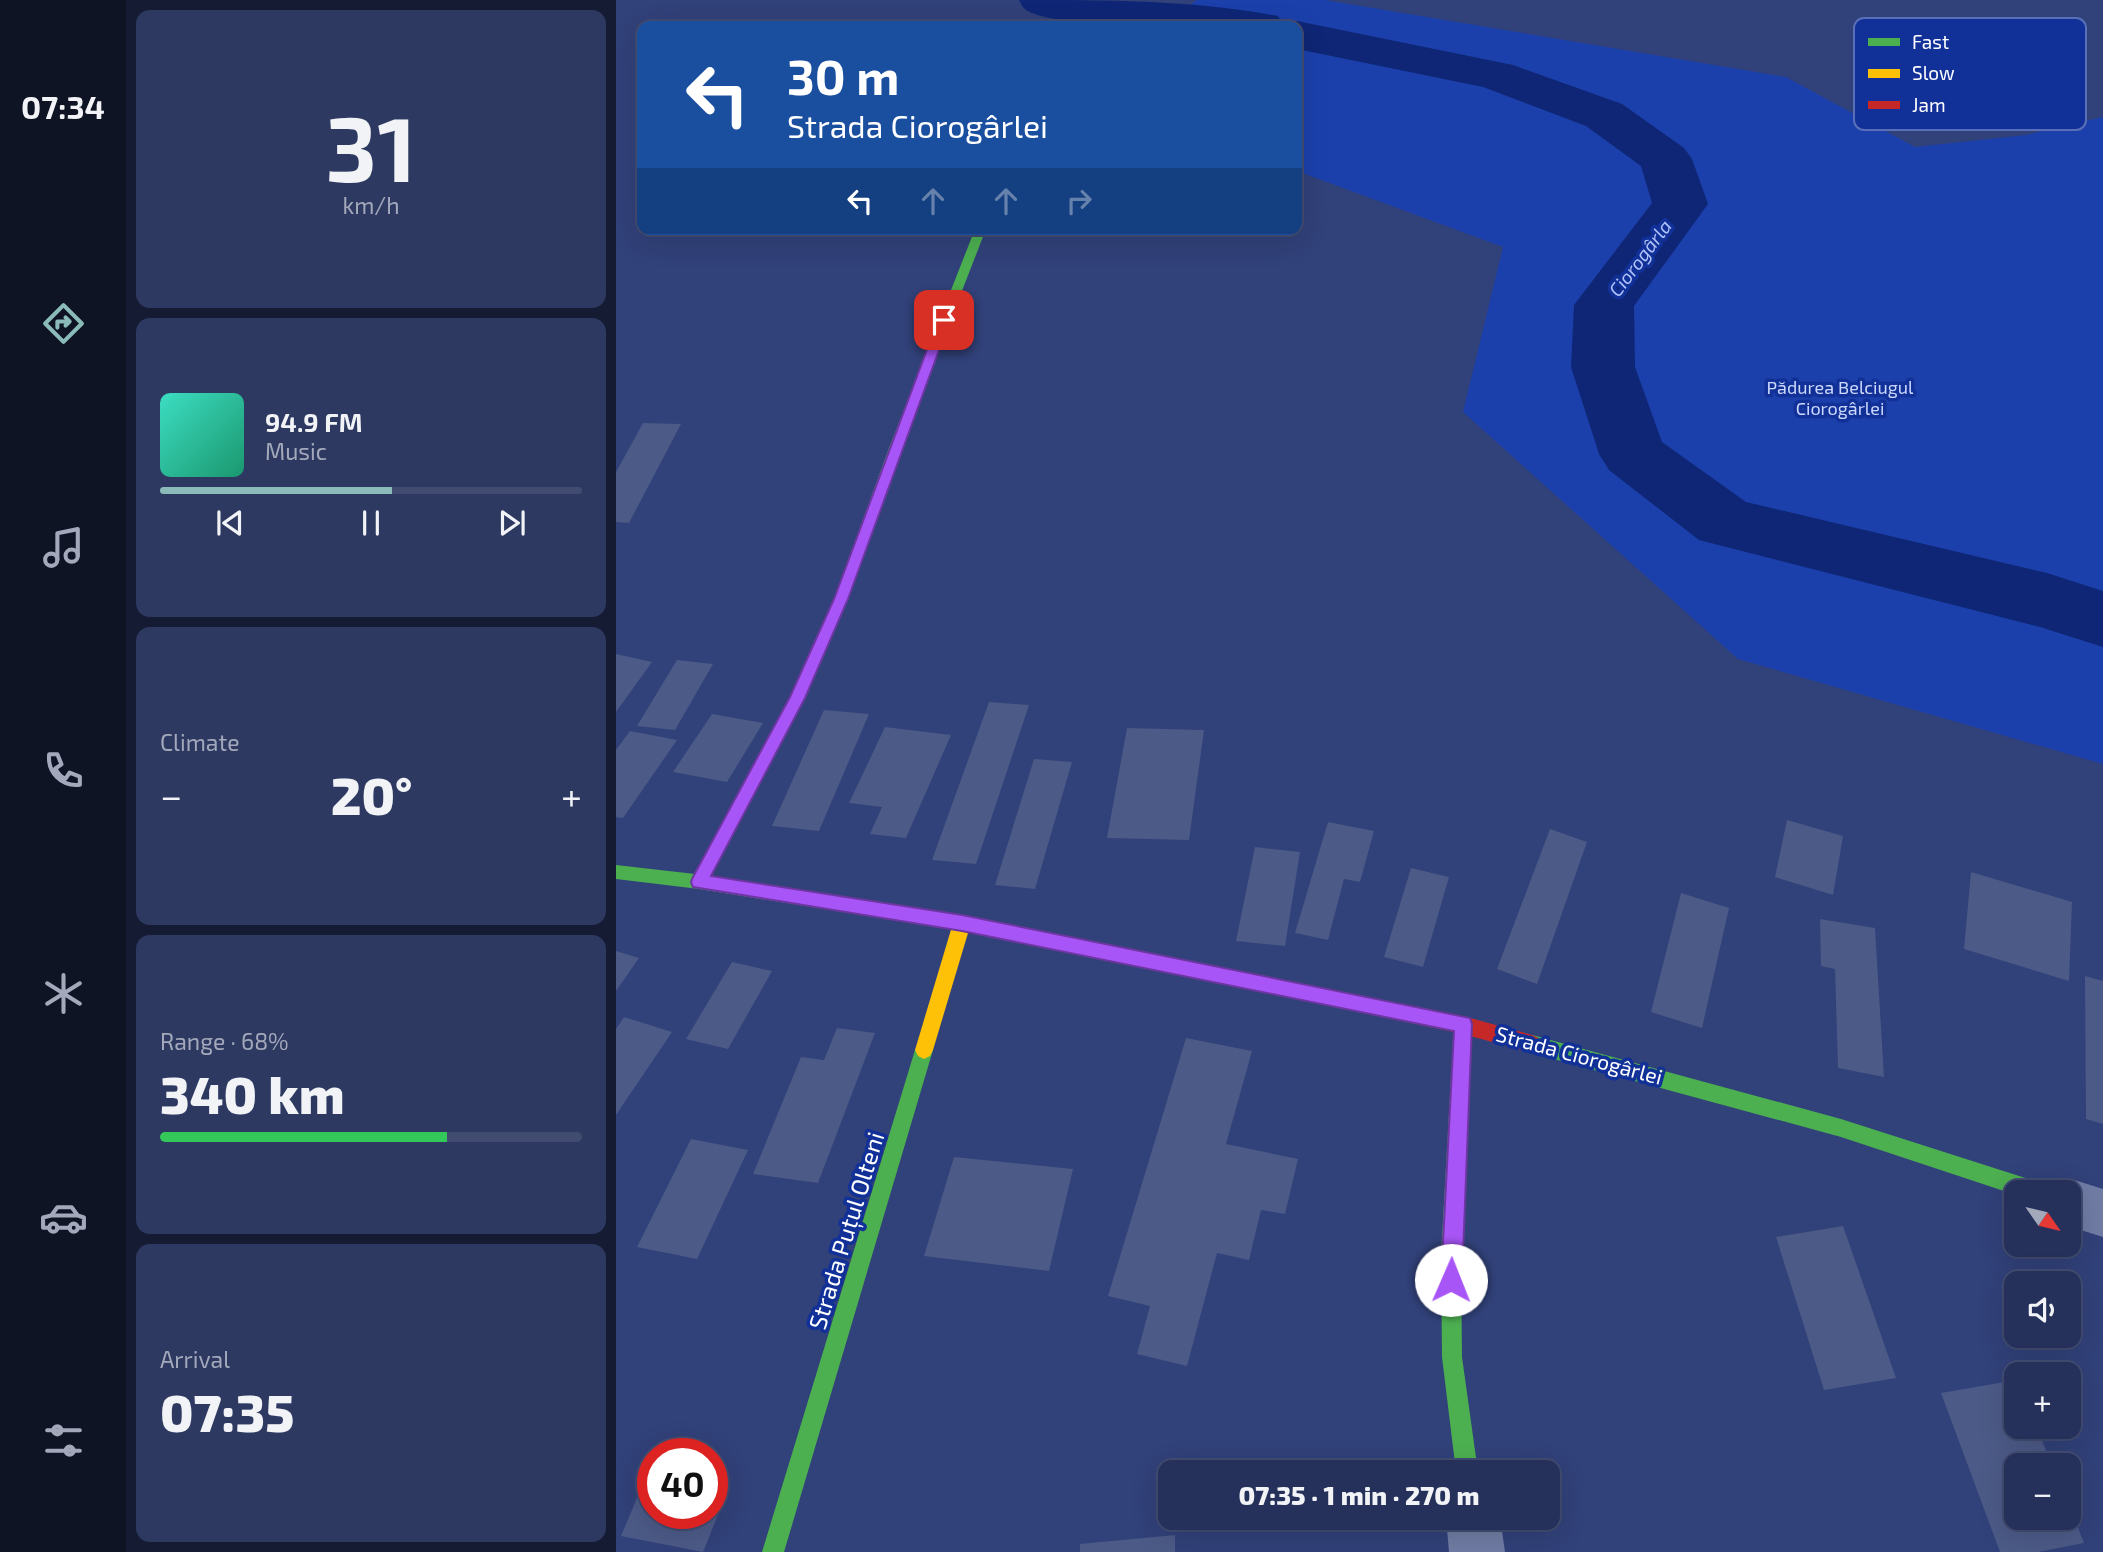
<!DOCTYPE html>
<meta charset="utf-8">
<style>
:root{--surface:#25315b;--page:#2d3961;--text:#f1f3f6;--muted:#a3a9bb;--line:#424c71;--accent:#8bbbb9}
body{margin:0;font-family:"Exo 2",sans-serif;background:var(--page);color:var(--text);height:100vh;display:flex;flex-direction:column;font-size:26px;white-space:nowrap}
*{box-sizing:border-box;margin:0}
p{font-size:23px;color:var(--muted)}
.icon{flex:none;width:38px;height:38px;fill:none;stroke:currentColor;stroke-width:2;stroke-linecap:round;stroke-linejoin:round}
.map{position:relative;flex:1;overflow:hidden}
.side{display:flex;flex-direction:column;gap:10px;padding:10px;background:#141b32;width:490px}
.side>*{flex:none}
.top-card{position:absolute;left:21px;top:21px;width:665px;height:214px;border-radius:14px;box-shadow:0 7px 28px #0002,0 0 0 2px var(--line);background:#1a4fa0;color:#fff;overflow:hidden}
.needle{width:46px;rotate:124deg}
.controls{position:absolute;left:1388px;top:1180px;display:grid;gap:14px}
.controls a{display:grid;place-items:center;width:77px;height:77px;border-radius:14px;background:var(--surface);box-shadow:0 7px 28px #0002,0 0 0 2px var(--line);font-size:35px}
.speed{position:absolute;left:21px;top:1438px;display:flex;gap:14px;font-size:35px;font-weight:700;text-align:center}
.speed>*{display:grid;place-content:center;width:91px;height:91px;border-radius:50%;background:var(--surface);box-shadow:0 7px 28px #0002,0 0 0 2px var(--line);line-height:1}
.speed .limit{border:10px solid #d22;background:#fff;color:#111}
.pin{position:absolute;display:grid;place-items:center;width:60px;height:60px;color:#fff;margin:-30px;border-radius:14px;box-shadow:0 4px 10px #0006}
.me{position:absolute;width:77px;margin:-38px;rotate:1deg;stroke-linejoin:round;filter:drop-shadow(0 0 5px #0008)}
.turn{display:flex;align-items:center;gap:24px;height:147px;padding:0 35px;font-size:32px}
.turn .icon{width:91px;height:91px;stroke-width:2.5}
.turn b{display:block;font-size:49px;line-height:60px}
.lanes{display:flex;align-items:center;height:66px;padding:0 35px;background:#0003;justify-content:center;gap:35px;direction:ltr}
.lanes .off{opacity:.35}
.big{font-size:52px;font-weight:800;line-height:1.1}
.side .widget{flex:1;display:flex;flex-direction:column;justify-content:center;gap:10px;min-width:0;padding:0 24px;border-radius:14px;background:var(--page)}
.side .dial{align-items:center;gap:0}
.dial b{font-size:91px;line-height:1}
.song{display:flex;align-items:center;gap:21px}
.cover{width:84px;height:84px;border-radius:10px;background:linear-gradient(135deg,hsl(170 70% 55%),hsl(160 70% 35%))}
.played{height:7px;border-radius:4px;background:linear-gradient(90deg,var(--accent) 55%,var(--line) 55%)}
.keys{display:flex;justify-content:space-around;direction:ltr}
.heat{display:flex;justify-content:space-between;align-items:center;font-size:38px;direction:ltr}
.charge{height:10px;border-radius:5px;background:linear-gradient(90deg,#34c759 68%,var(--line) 0)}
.trip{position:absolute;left:542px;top:1460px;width:402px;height:70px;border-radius:14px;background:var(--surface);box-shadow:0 7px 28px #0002,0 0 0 2px var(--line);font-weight:800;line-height:70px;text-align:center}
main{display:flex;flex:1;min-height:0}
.dock{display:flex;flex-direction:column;width:126px;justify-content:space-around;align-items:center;background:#0f1424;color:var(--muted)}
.dock .icon{width:49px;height:49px}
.dock .on{color:var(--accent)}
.dock b{font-size:32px;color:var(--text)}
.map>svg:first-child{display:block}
.green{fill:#1c40ab}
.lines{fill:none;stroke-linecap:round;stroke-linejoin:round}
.river{fill:#0e2675;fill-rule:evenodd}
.building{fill:#4c5a87}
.street{fill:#707ca4;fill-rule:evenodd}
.fast{fill:#4caf50;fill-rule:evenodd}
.slow{fill:#ffc107;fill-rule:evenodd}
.jam{fill:#c62828;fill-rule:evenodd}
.route{fill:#a855f7;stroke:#6d37a1;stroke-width:2}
.labels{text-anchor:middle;stroke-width:7;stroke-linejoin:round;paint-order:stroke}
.far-park-label{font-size:18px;fill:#ccd8fd;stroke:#123198}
.far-water-label{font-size:19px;font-style:italic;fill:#b0c3fa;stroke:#123198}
.street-label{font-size:21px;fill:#fff;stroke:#123198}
.near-street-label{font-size:24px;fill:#fff;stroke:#123198}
.key{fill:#123198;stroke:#596fb7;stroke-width:2}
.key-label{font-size:19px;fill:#fff}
</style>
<main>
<nav class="dock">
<b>07:34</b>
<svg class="icon on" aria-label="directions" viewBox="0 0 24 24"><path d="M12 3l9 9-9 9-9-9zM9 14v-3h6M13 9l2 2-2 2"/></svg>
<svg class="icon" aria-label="music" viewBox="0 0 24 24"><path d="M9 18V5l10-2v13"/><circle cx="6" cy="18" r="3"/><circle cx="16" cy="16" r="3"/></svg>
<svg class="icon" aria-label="phone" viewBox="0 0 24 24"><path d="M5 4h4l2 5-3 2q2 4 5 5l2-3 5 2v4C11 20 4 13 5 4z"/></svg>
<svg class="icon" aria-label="climate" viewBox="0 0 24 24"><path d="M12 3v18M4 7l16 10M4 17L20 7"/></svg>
<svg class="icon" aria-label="car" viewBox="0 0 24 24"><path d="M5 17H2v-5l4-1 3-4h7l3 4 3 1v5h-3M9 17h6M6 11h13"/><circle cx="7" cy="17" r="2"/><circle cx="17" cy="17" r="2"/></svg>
<svg class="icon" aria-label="filters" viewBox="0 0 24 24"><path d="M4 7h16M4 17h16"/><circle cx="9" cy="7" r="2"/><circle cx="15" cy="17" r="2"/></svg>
</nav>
<section class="side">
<div class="widget dial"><b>31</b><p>km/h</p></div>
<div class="widget">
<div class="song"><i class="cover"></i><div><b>94.9 FM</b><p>Music</p></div></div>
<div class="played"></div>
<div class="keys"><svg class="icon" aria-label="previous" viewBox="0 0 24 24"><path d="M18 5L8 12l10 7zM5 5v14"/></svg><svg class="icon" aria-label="pause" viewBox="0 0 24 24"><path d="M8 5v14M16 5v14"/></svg><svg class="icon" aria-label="next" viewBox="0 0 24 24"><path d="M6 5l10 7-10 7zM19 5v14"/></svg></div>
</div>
<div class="widget"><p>Climate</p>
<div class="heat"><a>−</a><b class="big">20°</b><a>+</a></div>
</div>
<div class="widget"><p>Range · 68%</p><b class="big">340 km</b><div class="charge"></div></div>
<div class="widget"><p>Arrival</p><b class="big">07:35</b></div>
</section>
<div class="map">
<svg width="1487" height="1552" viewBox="0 0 1487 1552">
<rect width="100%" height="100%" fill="#314179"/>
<polygon class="green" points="581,0 709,0 1170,77 1299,147 1410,135 1487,117 1487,764 1122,659 847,412 887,247 681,171 681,26 544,26"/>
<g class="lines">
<path class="river" d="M403 0C490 0 577 0 662 16L667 24 681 21 897 65 1006 104 1068 148 1076 159 1092 204 1018 306 1019 367 1046 442 1130 502 1431 573 1487 591V647L1424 627 1083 540 993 470 983 454 955 367 958 305 1036 203 1025 166 970 126 867 87 681 49V26C636 26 436 32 409 9 406 7 405 3 403 0Z"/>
</g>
<g class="building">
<polygon points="27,423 65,424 13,523 0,522 0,472"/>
<polygon points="0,654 36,662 0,712"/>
<polygon points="61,660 97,664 59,730 21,726"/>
<polygon points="373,702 413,705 360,864 316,860"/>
<polygon points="208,710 253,714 203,831 156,826"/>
<polygon points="96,714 147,723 111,782 57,772"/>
<polygon points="269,727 335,735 290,838 254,834 266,807 233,803"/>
<polygon points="511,728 588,730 573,840 491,838"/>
<polygon points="14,731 61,740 7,818 0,817 0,750"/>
<polygon points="418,759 456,762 419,889 379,885"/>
<polygon points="1171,820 1227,836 1217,895 1159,877"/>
<polygon points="712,822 758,831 744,882 728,879 712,940 679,933"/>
<polygon points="934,829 971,842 921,984 881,969"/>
<polygon points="639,847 684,852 669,946 620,941"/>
<polygon points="795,868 833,877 807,967 768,957"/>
<polygon points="1355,872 1456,902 1453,981 1348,949"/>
<polygon points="1065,893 1113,908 1086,1028 1035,1012"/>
<polygon points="1204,919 1259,928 1268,1077 1222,1068 1219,969 1205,966"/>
<polygon points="0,951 23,958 0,991"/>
<polygon points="116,962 156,971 112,1049 70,1039"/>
<polygon points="1469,976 1487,981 1487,1124 1470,1119"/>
<polygon points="8,1017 56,1032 0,1115 0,1029"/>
<polygon points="221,1028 259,1033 202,1183 137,1174 185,1057 208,1060"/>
<polygon points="570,1038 636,1051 610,1144 682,1159 669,1214 645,1210 633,1260 601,1253 571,1366 521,1354 534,1306 492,1296"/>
<polygon points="75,1139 132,1150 81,1259 21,1247"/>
<polygon points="338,1157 457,1169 433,1271 308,1256"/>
<polygon points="1227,1226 1280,1378 1208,1390 1160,1237"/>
<polygon points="1400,1380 1400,1426 1420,1426 1436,1465 1400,1465 1400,1517 1452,1517 1453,1505 1468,1543 1422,1552 1384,1552 1325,1393"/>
<polygon points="29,1479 37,1481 37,1514 96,1514 96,1492 110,1495 87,1552 5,1536"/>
<polygon points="559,1535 559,1552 464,1552 464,1544"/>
</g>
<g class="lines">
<g class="street">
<polygon points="1452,1178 1487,1189 1487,1237 1452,1226 1452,1192 1432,1192 1435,1185"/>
<polygon points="830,1517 884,1517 889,1552 833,1552"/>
</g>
<g class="fast">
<polygon points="359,229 370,229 285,448 232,599 189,698 95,876 346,915 720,991 726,993 729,999 726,1005 720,1007 346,931 83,889 0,879 0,865 79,874 174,697 218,599 273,448"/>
<polygon points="847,1016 853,1019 856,1025 845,1255 846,1357 862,1472 840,1472 826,1357 825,1255 838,1025 841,1019"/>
<polygon points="916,1035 1225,1119 1422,1182 1429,1185 1432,1192 1400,1192 1400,1195 1225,1137 916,1053 910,1050 907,1044 910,1038"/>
<polygon points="308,1041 314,1044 317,1050 168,1552 146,1552 299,1050 302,1044"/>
</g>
<polygon class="slow" points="346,915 352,918 355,923 317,1050 314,1056 308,1059 302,1056 299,1050 337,923 340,918"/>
<polygon class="jam" points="720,991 847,1016 916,1035 922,1038 925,1044 922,1050 916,1053 847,1034 720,1007 714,1005 711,999 714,993"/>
</g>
<polygon class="route" points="328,316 334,320 232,599 189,698 95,876 346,915 854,1018 856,1024 846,1280 843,1288 835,1291 828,1288 825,1280 838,1031 346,931 77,887 75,882 77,877 174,697 218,599 322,320"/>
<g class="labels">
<g class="far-park-label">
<text x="1224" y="394">Pădurea Belciugul<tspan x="1224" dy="21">Ciorogârlei</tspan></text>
</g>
<g class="far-water-label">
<text transform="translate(1024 258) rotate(-53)" y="7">Ciorogârla</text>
</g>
<g class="street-label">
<text transform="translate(963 1056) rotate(15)" y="7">Strada Ciorogârlei</text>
</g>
<g class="near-street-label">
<text transform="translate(231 1231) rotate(-73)" y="8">Strada Puțul Olteni</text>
</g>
</g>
<rect x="1238" y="18" width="232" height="112" rx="10" class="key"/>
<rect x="1252" y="38" width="32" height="8" fill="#4caf50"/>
<rect x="1252" y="69" width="32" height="9" fill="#ffc107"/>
<rect x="1252" y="101" width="32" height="8" fill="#c62828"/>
<g class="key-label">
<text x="1296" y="49">Fast</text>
<text x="1296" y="80">Slow</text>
<text x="1296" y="112">Jam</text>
</g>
</svg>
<div class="controls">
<a><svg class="needle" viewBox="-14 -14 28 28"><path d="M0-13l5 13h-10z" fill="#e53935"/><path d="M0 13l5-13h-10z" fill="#a3a9bb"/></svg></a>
<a><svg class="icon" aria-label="sound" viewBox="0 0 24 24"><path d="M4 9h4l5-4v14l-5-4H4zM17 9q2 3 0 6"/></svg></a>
<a>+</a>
<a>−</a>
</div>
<div class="speed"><div class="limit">40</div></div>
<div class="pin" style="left:328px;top:320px;background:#d93025"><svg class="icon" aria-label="arrive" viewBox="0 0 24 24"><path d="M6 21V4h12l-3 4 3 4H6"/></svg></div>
<svg class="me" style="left:835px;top:1280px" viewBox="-20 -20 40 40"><circle r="19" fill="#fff"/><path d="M0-13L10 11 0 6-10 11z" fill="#a855f7"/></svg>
<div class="trip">07:35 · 1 min · 270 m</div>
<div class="top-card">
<div class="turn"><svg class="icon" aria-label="left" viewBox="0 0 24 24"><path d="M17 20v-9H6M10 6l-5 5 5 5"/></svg><div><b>30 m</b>Strada Ciorogârlei</div></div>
<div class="lanes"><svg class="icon" aria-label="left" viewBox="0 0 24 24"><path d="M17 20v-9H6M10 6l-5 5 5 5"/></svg><svg class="icon off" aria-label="ahead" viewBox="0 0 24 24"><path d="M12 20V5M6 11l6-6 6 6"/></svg><svg class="icon off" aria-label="ahead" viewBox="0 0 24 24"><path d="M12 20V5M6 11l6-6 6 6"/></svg><svg class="icon off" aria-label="right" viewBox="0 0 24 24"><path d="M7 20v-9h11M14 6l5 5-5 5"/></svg></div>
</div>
</div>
</main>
